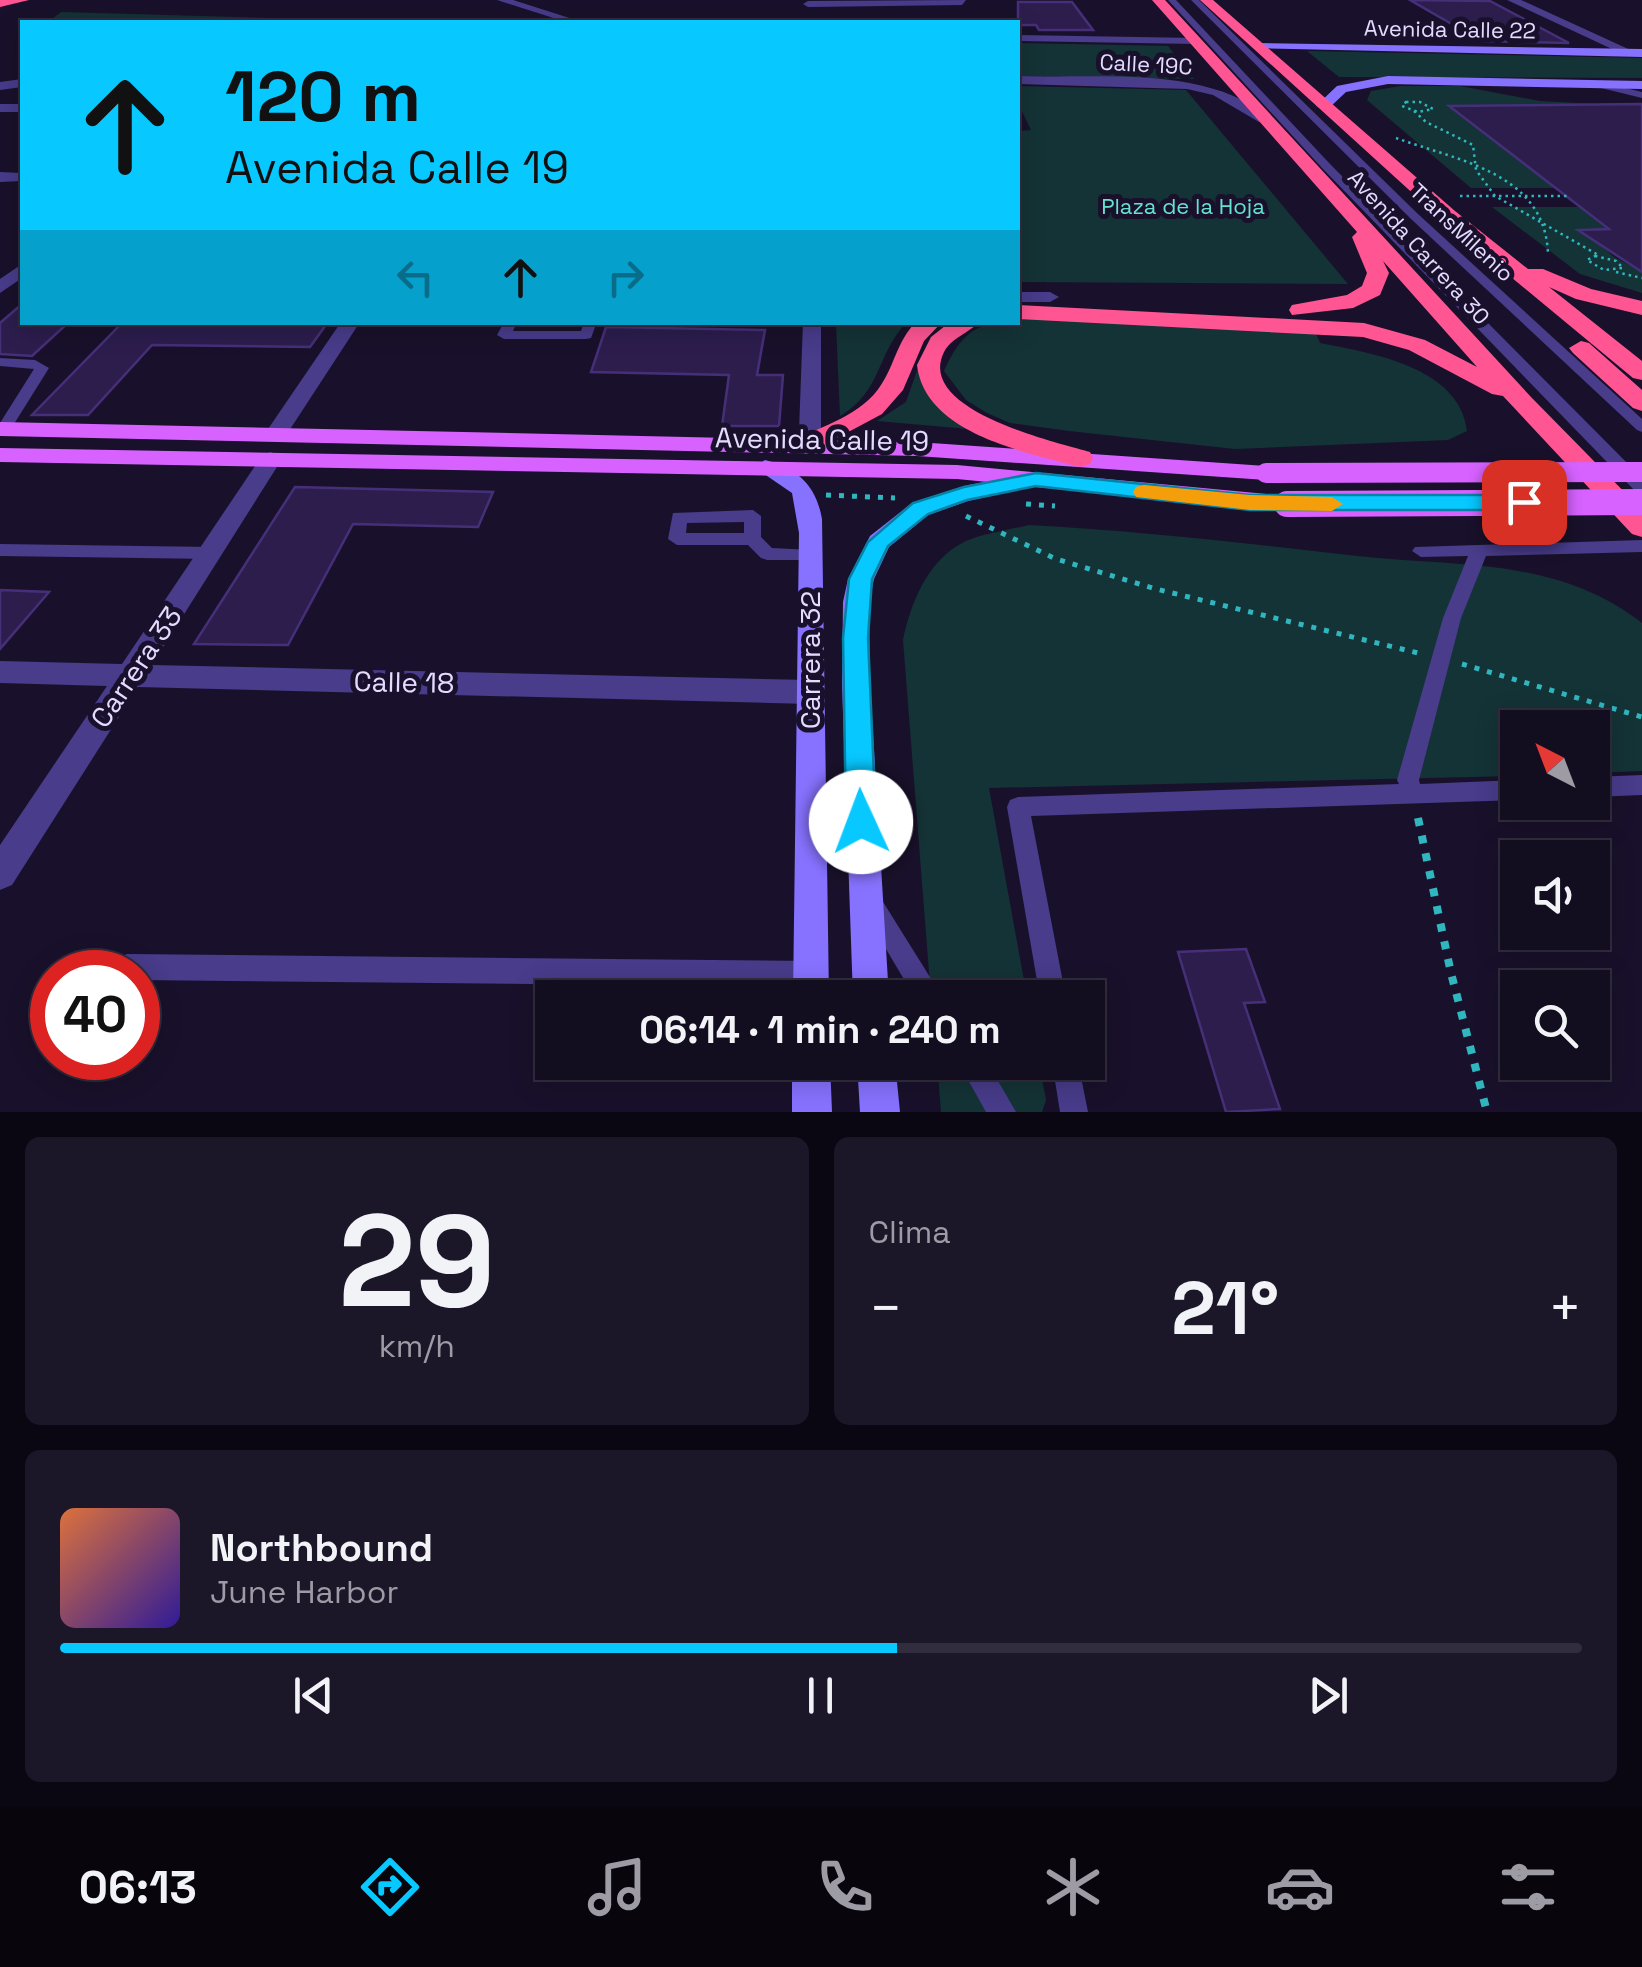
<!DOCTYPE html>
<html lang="es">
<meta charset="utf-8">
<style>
:root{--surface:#130d20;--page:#1c1629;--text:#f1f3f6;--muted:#9d9ca5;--line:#322d3e;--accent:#07c8ff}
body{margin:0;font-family:"Space Grotesk",sans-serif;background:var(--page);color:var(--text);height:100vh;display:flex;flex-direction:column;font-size:38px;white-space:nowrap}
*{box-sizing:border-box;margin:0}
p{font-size:32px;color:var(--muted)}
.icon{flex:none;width:55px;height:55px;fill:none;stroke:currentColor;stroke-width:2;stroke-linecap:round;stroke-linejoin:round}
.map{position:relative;height:1112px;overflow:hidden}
.sheet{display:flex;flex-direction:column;gap:25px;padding:25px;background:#0a0712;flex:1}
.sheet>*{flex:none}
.banner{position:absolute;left:20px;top:20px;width:1000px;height:305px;border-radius:0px;box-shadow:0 5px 25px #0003,0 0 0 2px var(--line);background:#07c8ff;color:#111;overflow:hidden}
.needle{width:65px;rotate:318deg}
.fabs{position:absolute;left:1500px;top:710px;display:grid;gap:20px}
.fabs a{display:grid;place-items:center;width:110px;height:110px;border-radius:0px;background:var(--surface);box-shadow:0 5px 25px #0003,0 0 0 2px var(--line);font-size:50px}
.speed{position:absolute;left:30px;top:950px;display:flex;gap:20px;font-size:50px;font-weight:700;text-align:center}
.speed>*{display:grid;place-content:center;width:130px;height:130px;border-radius:50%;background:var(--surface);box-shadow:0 5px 25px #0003,0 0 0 2px var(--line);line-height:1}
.speed .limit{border:15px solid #d22;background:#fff;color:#111}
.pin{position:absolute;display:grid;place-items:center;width:85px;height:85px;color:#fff;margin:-42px;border-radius:20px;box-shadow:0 5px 15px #0006}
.me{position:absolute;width:110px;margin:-55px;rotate:358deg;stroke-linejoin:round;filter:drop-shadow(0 0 8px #0008)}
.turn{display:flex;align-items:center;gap:35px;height:210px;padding:0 40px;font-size:45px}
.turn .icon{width:130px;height:130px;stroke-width:2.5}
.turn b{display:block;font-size:70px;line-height:85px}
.lanes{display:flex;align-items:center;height:95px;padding:0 40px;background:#0003;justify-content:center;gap:50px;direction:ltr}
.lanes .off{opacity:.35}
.big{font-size:75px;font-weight:800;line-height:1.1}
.sheet .tile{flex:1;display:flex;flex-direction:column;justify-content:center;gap:15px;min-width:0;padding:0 35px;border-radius:15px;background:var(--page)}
.sheet .dial{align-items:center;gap:0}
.dial b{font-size:130px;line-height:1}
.song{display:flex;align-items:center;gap:30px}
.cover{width:120px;height:120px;border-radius:15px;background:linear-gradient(135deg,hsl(20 70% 55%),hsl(250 70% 35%))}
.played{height:10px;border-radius:5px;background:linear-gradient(90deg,var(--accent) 55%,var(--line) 55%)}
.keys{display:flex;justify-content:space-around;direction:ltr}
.heat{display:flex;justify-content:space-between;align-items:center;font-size:55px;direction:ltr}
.sheet .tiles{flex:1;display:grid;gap:25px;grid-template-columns:1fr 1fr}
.tile:last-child{grid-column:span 2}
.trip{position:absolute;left:535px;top:980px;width:570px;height:100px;border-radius:0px;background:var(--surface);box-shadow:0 5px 25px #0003,0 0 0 2px var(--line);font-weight:800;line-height:100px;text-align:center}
.dock{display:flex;height:160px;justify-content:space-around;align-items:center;background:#08050d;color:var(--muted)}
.dock .icon{width:70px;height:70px}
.dock .current{color:var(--accent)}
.dock b{font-size:45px;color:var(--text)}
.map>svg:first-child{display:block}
.green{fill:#143336}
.building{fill:#2c1d4d;stroke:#462f79;stroke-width:2.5}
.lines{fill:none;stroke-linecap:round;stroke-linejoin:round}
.path-far2{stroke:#30b6bf;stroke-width:2.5;stroke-dasharray:2.5 4;stroke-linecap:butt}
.path-far1{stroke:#30b6bf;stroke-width:5;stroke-dasharray:5 8;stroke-linecap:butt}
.path{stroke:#30b6bf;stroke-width:8;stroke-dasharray:8 10;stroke-linecap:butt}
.lane{fill:#483c8b;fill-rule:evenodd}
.street{fill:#483c8b;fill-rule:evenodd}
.secondary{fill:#8772ff;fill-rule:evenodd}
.primary{fill:#d762ff;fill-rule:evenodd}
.highway{fill:#ff5693;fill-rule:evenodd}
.primary-bridge-far1{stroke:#d762ff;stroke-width:20}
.primary-bridge{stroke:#d762ff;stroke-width:26}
.route{fill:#07c8ff;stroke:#0582a6;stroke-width:2.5}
.slow{fill:#f59e0b}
.labels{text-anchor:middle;stroke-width:10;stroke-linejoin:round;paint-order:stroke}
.far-street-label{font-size:22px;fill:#e4dbff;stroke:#19112b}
.far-park-label{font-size:22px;fill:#65e2d2;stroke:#19112b}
.street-label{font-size:28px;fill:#e4dbff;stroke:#19112b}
</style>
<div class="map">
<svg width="1642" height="1112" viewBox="0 0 1642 1112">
<rect width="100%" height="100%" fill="#19112b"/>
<g class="green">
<polygon points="61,12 417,22 48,22"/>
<polygon points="1018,43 1168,46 1194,79 1018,76"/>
<polygon points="1307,51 1642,58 1642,78 1339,77"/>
<polygon points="1018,86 1186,90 1348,284 1021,282 1018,277 1018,131 1031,130 1018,103"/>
<polygon points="1460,86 1540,101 1615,105 1563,188 1471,188 1367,100 1371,91 1400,86"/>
<polygon points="1492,207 1590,207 1617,229 1585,231 1614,257 1642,272 1642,293 1580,274"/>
<path d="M1023 318 1315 331 1320 343C1371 353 1460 367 1467 431L1448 440 1235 449 1069 431 1010 423 987 413 966 400 944 371C955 347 967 327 995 323 1007 320 1014 323 1023 318Z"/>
<path d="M836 323H906C876 355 882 391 840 416Z"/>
<path d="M918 368C927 400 939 414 969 429L877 421 906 402Z"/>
<path d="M1029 525C1139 531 1247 543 1357 556 1457 567 1558 557 1642 623V771L1593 773 1592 728H1518L1517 776 989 788 1027 997H931L903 640C911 602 928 559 966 541 985 533 1009 530 1029 525Z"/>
<polygon points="937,1063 1039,1063 1046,1100 1042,1112 941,1112"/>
</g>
<g class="building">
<polygon points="1410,0 1490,1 1569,43 1481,41"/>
<polygon points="1018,2 1072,2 1093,30 1039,30 1036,25 1018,25"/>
<polygon points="1642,104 1642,272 1578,230 1609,229 1449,106"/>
<polygon points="22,304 22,322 69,322 32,356 0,354 0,323"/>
<polygon points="123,322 328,322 310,347 152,345 88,415 32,415"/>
<polygon points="606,327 765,330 757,375 783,375 779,426 722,426 729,375 591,372"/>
<polygon points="295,487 493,492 478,527 353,524 288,645 194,644"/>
<polygon points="0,590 49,592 0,649"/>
<polygon points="1246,949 1265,1002 1244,1003 1280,1109 1226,1112 1178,952"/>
</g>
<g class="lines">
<g class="path-far2">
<polygon points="1406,102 1420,102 1433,109 1418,112 1402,106"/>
<polyline points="1414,111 1426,122 1473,145 1476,170 1495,196 1600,256"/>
<path d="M1396 138C1459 161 1546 173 1548 255"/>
<polyline points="1460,196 1568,196"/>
<polygon points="1595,256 1616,261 1623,268 1604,270 1587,260"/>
<polyline points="1616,272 1642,278"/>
</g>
<g class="path-far1">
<polyline points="826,495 895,498"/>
<polyline points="1026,504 1055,506"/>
<polyline points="966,516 1056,559 1156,589 1418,653"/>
<polyline points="1462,664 1642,717"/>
</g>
<polyline class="path" points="1418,818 1451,973 1487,1112"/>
<g class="lane">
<polygon points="1168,0 1176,0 1331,165 1642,478 1642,493 1636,492 1323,169"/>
<polygon points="1191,0 1199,0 1418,214 1642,419 1642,432 1637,430 1410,218"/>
<polygon points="1596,81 1642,92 1642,98 1593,86"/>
<polygon points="504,322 517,322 513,331 581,331 584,322 597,322 591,338 586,339 504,339 497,335"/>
<polygon points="0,358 35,360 49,368 9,432 0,433 0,423 34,369 0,366"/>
<path d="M753 510 761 516V537L772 548 811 550 817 552 820 556 817 560H767L761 558 748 545H677L668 539 673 513ZM744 522V533H686L687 523Z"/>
<polygon points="1642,540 1642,552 1486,556 1461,618 1419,780 1420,784 1518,780 1518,800 1031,816 1066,998 1040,998 1007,807 1010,800 1018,797 1399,784 1397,780 1443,618 1468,556 1421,557 1412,551 1415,547"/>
<polygon points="0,544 212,547 221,553 212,559 0,556"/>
<polygon points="1642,775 1642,795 1592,797 1592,777"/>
<polygon points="872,893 880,897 943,998 915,998 860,905 864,897"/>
<polygon points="127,954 811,961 820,965 824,974 820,983 811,987 138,980 138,972 117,972 114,967 118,958"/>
<polygon points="958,1062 987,1062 1016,1112 986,1112"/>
<polygon points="1052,1062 1078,1062 1088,1112 1060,1112"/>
</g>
<g class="street">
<polygon points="497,0 513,0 582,22 566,22"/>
<polygon points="966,0 962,5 808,7 803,4 808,1"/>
<polygon points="1507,0 1521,0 1637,53 1627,56"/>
<polygon points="1018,35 1196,38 1202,41 1196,44 1018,41"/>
<path d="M1018 76C1097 79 1208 64 1271 119L1259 122 1213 95 1187 89 1018 84Z"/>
<polygon points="22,79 22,87 0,90 0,82"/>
<rect x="0" y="104" width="22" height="8"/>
<polygon points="0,172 22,173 22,181 0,182"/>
<polygon points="22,264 22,278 0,293 0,279"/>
<polygon points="1018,292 1050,292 1059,297 1050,302 1018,302"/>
<polygon points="341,322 360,322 285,437 269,437 266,432"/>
<polygon points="803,322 821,322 821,431 810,438 799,431"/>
<polygon points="271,452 282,459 152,665 809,680 819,684 823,692 819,700 809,704 138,687 12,885 0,890 0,845 107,686 0,683 0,661 122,664 263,454"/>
</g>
<g class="secondary">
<polygon points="1257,43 1642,49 1642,57 1253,48"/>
<polygon points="1388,76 1642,81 1642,89 1388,84 1346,92 1328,109 1316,106 1337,86"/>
<path d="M765 460C798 469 816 485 822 519L829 998H793L799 533 792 493 754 467Z"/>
<polygon points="1036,472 1047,479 1044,484 968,501 928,515 889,547 874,579 869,602 870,684 889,998 853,998 842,684 843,602 848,579 870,536 912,503 964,486"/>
<polygon points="792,1062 830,1062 832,1112 792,1112"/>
<polygon points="857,1062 895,1062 900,1112 860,1112"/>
</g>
<g class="primary">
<polygon points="0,422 917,442 1266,466 1277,473 1266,480 917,456 0,436"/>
<polygon points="0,448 957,465 1287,496 1299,504 1287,512 957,479 0,462"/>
</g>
<g class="highway">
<polygon points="0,0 29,0 0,7"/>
<polygon points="1152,0 1165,0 1531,397 1642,510 1642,537 1632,534 1503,396 1492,394 1409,350 1363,337 1018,319 1018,305 1364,323 1425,340 1477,367 1383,261 1389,273 1380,295 1353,308 1292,315 1289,310 1292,305 1347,295 1362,286 1367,273 1352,237 1357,232"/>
<polygon points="1200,0 1213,0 1455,211 1528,269 1543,269 1591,289 1642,301 1642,315 1576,299 1549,287 1642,361 1642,380 1633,378 1441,219"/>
<path d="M916 322H942L924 341 903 390 882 414 811 452H793L789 446 793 440C822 427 863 414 881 385 895 364 897 341 916 322Z"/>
<path d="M950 322H979C969 333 951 338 944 352 915 410 1055 442 1090 452L1093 458 1090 464 1080 467C1026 452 925 434 917 365L931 337Z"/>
<polygon points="1581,341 1589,343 1642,390 1642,411 1633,408 1573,353 1569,348"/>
</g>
<polyline class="primary-bridge-far1" points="1266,473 1642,472"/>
<polyline class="primary-bridge" points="1287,504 1642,502"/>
</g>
<polygon class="route" points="1036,473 1250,495 1524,495 1534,502 1524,510 1250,510 1036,486 967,500 928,514 888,546 872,579 868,638 876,822 871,831 861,835 851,831 846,822 843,638 849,579 868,542 913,503 964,487"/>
<polygon class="slow" points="1144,485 1250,495 1332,497 1343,504 1332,511 1250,510 1136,497 1133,492 1136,487"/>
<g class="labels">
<g class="far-street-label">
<text transform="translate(1450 29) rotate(1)" y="8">Avenida Calle 22</text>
<text transform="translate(1146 64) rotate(3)" y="8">Calle 19C</text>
<text transform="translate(1462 232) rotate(43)" y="8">TransMilenio</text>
<text transform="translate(1419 247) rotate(48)" y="8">Avenida Carrera 30</text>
</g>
<g class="far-park-label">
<text x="1183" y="214">Plaza de la Hoja</text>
</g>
<g class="street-label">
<text transform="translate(822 439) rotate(1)" y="10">Avenida Calle 19</text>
<text transform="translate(810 660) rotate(-90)" y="10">Carrera 32</text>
<text transform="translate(136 667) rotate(-56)" y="10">Carrera 33</text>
<text transform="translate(404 682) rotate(1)" y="10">Calle 18</text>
</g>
</g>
</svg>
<div class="fabs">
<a><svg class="needle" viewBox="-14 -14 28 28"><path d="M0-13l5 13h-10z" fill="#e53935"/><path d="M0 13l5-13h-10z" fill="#9d9ca5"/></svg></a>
<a><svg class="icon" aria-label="sound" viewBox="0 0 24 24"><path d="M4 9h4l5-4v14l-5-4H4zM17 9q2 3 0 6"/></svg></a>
<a><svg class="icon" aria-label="search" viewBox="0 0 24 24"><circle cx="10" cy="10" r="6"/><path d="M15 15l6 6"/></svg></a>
</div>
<div class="speed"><div class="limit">40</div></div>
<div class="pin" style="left:1524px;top:502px;background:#d93025"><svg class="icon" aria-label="arrive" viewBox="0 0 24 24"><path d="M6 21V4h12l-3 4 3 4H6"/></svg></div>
<svg class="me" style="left:861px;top:822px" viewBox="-20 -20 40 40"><circle r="19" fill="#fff"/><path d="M0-13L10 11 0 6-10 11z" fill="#07c8ff"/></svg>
<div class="trip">06:14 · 1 min · 240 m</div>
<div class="banner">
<div class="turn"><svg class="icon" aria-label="ahead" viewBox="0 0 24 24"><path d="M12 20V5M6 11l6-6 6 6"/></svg><div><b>120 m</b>Avenida Calle 19</div></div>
<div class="lanes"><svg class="icon off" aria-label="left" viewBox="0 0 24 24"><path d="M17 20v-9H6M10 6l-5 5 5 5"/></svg><svg class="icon" aria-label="ahead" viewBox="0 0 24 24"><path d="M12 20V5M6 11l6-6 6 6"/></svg><svg class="icon off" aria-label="right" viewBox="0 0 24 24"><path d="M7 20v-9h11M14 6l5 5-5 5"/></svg></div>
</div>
</div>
<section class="sheet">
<div class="tiles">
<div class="tile dial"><b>29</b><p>km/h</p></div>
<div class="tile"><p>Clima</p>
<div class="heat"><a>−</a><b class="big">21°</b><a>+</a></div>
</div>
<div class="tile">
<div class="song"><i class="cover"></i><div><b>Northbound</b><p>June Harbor</p></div></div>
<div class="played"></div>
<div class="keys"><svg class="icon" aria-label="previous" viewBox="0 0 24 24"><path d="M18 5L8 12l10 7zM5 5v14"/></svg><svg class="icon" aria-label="pause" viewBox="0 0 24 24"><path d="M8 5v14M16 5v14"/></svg><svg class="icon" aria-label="next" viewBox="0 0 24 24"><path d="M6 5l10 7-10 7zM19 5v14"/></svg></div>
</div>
</div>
</section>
<nav class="dock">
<b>06:13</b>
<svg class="icon current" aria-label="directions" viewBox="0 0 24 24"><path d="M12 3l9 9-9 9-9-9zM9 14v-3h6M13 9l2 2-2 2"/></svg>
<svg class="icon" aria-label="music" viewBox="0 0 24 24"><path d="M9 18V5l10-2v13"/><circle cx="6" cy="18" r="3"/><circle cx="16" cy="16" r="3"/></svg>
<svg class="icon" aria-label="phone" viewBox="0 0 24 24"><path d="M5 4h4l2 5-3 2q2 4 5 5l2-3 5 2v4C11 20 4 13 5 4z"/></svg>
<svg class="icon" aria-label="climate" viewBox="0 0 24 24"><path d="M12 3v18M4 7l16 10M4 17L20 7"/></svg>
<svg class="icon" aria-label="car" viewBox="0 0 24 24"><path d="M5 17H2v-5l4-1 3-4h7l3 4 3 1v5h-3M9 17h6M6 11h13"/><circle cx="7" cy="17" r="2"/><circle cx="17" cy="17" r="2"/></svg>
<svg class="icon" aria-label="filters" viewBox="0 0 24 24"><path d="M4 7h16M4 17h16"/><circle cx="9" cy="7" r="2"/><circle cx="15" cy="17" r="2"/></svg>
</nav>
